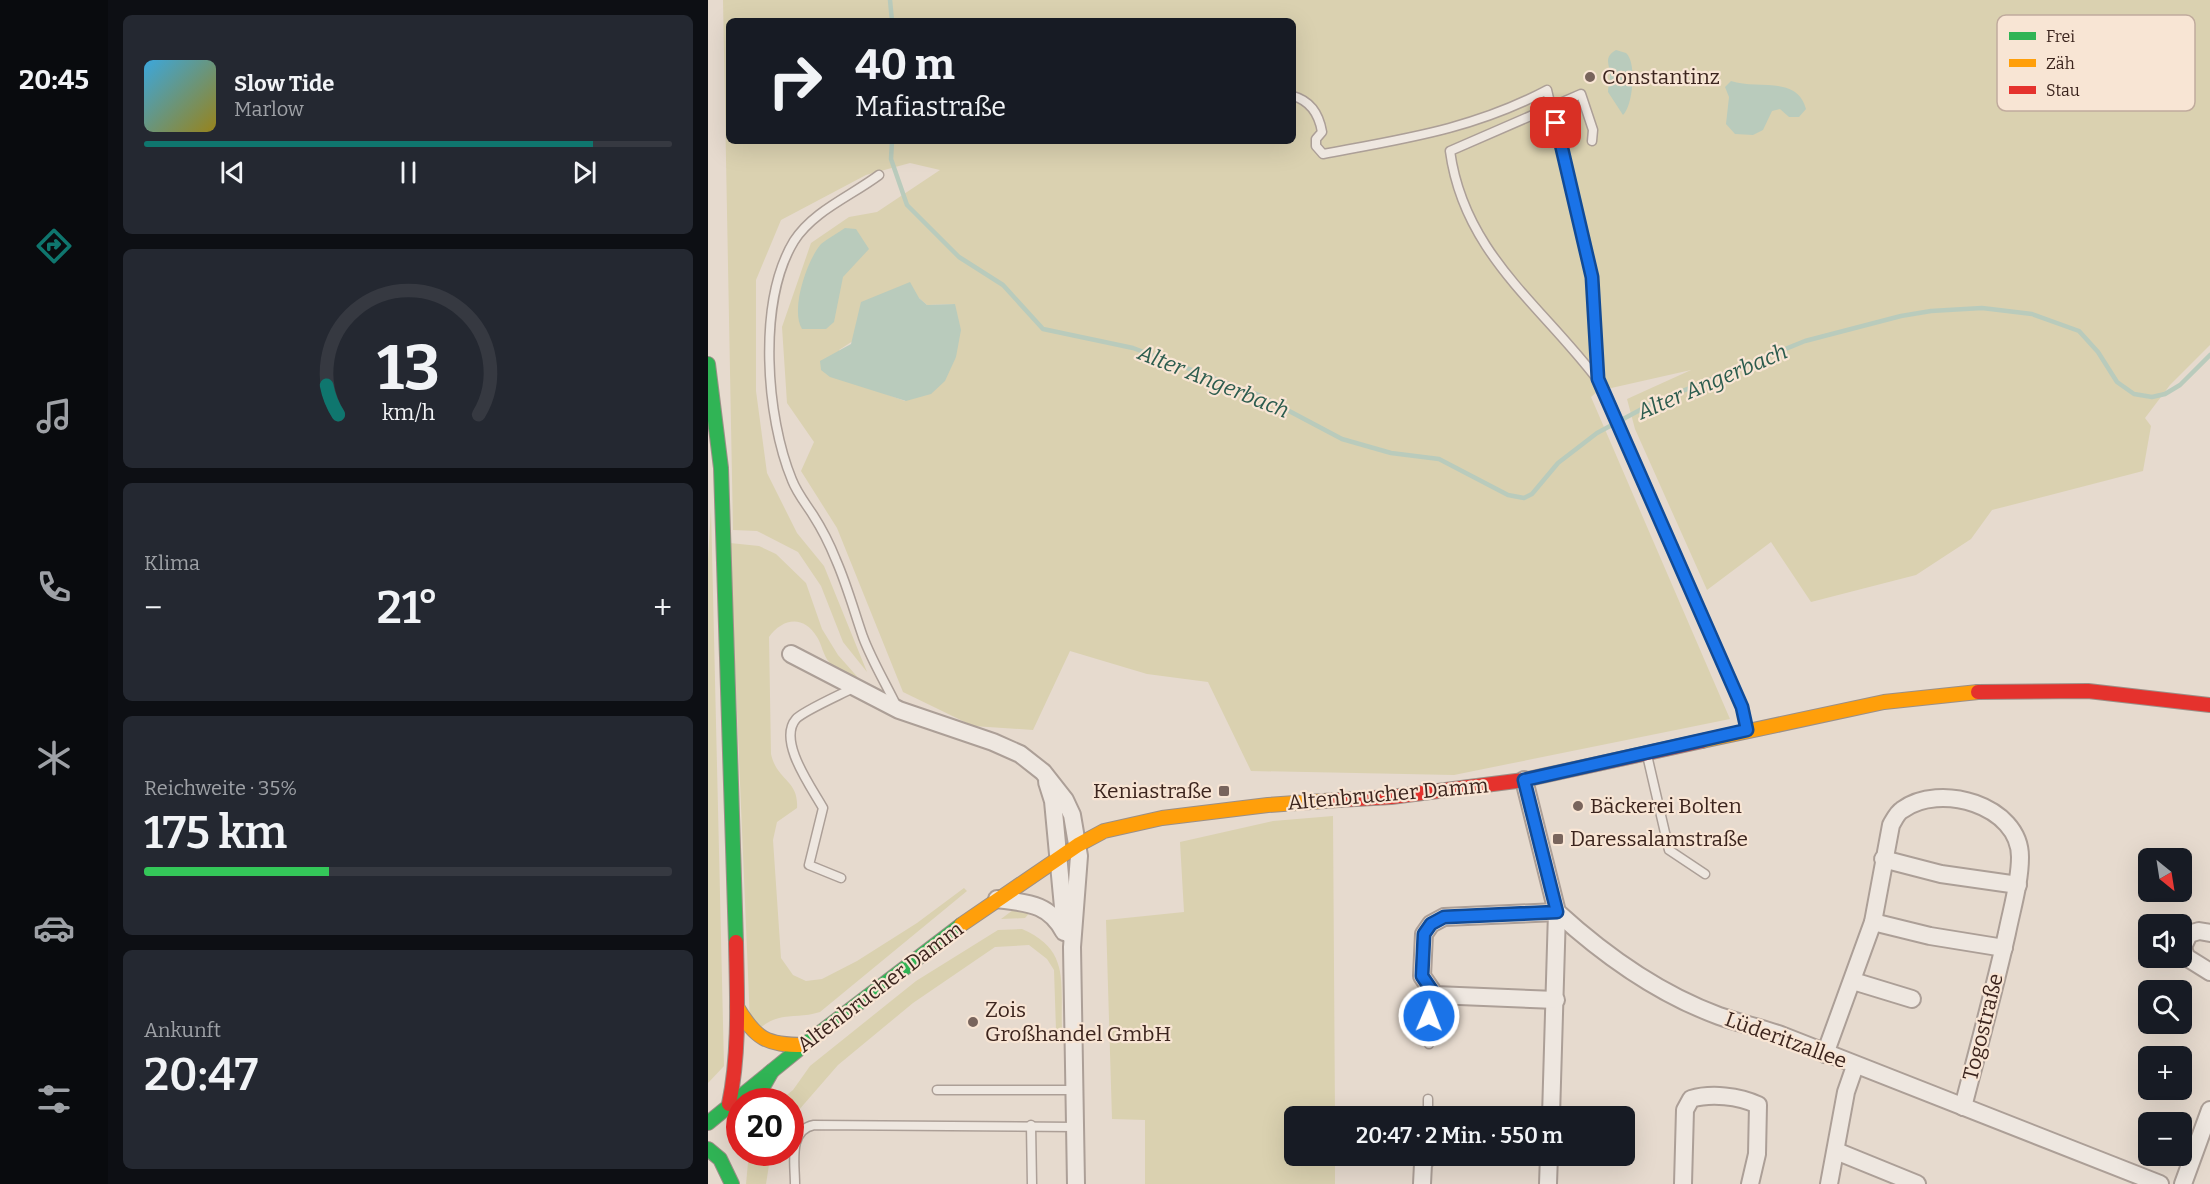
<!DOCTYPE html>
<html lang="de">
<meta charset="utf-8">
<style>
:root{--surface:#171b24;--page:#242831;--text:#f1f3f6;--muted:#9ea1a6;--line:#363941;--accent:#0f766e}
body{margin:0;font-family:Bitter,serif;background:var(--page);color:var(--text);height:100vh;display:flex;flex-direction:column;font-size:22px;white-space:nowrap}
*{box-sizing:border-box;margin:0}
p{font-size:20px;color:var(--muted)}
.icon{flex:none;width:33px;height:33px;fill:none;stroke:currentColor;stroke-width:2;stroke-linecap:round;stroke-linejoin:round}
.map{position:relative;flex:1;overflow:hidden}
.panel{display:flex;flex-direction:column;gap:15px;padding:15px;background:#0d0f14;width:600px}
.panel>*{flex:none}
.hud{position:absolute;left:18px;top:18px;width:570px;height:126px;border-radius:9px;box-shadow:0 6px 24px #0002;background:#171b24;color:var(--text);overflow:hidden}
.needle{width:39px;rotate:150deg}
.controls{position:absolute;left:1430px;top:848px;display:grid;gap:12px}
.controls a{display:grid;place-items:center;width:54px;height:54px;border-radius:9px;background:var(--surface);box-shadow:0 6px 24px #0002;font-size:30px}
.speed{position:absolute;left:18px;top:1088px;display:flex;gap:12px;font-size:30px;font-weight:700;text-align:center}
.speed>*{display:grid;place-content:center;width:78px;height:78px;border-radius:50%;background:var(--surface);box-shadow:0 6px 24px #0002;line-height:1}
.speed .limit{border:9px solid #d22;background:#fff;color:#111}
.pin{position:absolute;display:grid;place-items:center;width:51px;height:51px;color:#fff;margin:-26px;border-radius:12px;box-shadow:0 3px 9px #0006}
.me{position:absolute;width:66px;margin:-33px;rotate:1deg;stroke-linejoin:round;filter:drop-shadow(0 0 4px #0008)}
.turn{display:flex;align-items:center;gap:21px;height:126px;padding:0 30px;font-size:27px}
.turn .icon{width:78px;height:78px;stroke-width:2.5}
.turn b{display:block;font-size:42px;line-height:51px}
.big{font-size:45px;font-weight:600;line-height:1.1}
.panel .widget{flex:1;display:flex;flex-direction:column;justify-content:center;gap:9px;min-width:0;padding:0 21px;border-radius:9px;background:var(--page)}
.panel .dial{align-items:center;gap:0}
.dial svg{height:156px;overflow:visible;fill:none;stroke:var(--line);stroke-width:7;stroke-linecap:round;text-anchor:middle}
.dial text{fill:var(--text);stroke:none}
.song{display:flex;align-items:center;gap:18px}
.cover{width:72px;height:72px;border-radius:9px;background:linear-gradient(135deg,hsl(200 70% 55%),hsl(50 70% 35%))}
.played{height:6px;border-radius:3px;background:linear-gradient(90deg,var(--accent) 85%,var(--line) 85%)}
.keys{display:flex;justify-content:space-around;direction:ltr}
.heat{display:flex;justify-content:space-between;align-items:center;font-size:33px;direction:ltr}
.charge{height:9px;border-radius:4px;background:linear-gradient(90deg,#34c759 35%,var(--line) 0)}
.trip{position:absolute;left:576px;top:1106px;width:351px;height:60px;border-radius:9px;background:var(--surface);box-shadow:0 6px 24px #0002;font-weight:600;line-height:60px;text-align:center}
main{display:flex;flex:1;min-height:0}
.tabs{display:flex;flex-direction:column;width:108px;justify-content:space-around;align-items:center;background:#090b0e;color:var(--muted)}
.tabs .icon{width:42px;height:42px}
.tabs .selected{color:var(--accent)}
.tabs b{font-size:27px;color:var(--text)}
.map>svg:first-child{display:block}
.green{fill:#dad1b0;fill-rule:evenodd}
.water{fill:#b9cbbc}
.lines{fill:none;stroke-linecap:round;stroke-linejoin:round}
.stream{stroke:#b9cbbc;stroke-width:4.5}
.lane-casing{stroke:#ac9f97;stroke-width:11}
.street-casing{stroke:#ac9f97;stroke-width:20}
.fast-casing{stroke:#9b8f87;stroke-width:16}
.slow-casing{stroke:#9b8f87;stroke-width:16}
.jam-casing{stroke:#9b8f87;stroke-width:16}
.lane{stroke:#eee7e0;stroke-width:8}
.street{stroke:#eee7e0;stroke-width:16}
.fast{stroke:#30b455;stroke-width:14}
.slow{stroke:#ff9f0a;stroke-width:14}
.jam{stroke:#e5322d;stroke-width:14}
.route-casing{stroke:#114b97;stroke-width:15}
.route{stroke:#1a73e8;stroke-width:10}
.poi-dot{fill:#78645c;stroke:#f8e5d4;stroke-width:2}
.labels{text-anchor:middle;stroke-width:4.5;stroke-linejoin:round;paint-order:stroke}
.poi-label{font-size:21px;fill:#3c251e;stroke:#f8e5d4;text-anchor:start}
.street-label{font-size:21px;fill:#3c251e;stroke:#f8e5d4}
.water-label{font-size:22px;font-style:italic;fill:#2c5c4e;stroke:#f8e5d4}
.key{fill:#f8e5d4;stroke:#c0ab9d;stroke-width:1.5}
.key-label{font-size:16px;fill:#3c251e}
</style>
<main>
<nav class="tabs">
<b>20:45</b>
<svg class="icon selected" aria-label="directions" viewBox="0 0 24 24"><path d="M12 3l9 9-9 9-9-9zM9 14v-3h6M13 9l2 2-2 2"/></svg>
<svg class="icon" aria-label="music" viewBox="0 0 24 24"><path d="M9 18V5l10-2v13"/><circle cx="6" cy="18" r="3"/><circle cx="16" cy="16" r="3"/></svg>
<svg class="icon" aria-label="phone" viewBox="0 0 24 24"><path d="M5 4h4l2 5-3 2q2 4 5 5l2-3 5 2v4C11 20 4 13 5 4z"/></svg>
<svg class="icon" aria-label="climate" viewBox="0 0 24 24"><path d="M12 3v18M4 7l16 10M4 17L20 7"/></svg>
<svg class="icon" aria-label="car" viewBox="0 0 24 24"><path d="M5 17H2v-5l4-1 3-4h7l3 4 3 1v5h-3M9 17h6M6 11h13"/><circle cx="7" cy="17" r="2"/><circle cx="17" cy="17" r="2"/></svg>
<svg class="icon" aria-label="filters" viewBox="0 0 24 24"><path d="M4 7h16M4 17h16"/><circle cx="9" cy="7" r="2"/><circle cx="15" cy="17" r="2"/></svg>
</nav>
<section class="panel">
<div class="widget">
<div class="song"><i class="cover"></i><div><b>Slow Tide</b><p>Marlow</p></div></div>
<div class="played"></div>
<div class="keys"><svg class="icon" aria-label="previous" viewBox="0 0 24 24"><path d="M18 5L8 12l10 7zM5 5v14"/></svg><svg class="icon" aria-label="pause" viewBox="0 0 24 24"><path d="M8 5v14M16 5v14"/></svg><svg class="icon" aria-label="next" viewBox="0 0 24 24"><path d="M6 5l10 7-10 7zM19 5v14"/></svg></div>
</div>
<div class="widget dial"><svg viewBox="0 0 100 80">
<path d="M14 69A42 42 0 1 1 86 69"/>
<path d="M14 69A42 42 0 0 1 8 54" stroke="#0f766e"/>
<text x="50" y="56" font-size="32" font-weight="700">13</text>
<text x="50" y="72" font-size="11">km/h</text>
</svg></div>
<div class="widget"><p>Klima</p>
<div class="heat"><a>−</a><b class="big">21°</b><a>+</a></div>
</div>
<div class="widget"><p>Reichweite · 35%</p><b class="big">175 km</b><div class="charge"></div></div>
<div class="widget"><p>Ankunft</p><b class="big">20:47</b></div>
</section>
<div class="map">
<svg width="1502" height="1184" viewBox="0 0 1502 1184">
<rect width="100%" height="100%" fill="#e6dace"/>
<g class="green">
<path d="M15 0H1502V345L1462 385 1437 418 1443 426 1435 471 1284 510 1263 539 1208 575 1103 602 1063 542 999 590 927 429 919 399 983 370 890 391 883 397 1022 719 746 775 543 771 500 682 439 674 362 651 325 730 265 726 195 692 129 528 93 471 106 442 79 403 74 327 103 243 141 217 169 212 232 170 202 163 158 175 73 220 48 280V391L59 473 89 533 116 566 159 672 135 642 113 586 90 552 49 531 25 530ZM21 21H585V141H21ZM211 298 219 305 247 304 197 401 161 388 131 350Z"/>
<polygon points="3,508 16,1066 0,1083 0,559"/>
<path d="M22 543 51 546 68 554 98 583 114 629 130 655 153 681C143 676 127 671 121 662 115 655 114 645 109 637 95 614 74 619 61 637L63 754C69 781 91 780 89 808L69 822 65 840 73 958 85 975 98 981 114 979 149 961 209 923 256 888 259 891 112 1012C88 1020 71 1010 50 1030L42 1022Z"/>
<polygon points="625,816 627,1116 586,1116 586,1155 627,1155 627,1184 437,1184 437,1120 404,1119 398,920 476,912 472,842 565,821"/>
<polygon points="315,909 324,910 317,918 293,919 305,910"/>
<path d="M314 929C363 950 352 983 354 1029L348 1030 346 970 339 959 321 945 287 947 205 1003 130 1065 83 1119 82 1101H71L85 1090 102 1066 208 981 290 930Z"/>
<polygon points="41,1152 63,1152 58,1184 38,1184"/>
</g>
<g class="water">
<path d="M908 50 918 53C929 62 925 106 915 115L900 92C900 86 902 82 902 77 903 65 894 58 908 50Z"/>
<path d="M1023 81C1049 90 1089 75 1098 109L1091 117H1081L1072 109 1064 111 1055 130 1045 135 1027 134 1018 124 1021 97 1017 87Z"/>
<path d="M137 228 148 229 161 249 135 277 126 322 118 329H94C82 310 99 260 113 244 120 238 130 233 137 228Z"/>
<polygon points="202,282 211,298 219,305 247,304 253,330 248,357 237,381 223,394 198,401 122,377 113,370 112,361 143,344 153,302"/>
</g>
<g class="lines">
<g class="stream">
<polyline points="182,0 184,21"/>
<polyline points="184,141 183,159 199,205 251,257 295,285 335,329 425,348 551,395 634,439 683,453 731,459 800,495 816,498 824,494 850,463 889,433 945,403 1097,341 1193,316 1223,311 1274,308 1324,314 1371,331 1390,352 1409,382 1426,394 1444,397 1457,394 1472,385 1502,355"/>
</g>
<g class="lane-casing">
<g id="lane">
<path d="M585 96C603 101 611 114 614 132L608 139V146L615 154C695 139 766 129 839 90L883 277 890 379 1033 707 1039 730"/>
<path d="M884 141 885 130 873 94 742 151C756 253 832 304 889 379"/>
<path d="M171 175C143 196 105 211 86 241 49 302 58 417 84 480 89 493 98 504 105 515 114 529 122 545 128 560 139 585 146 611 155 637 164 661 178 684 189 707"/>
<polyline points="939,755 961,850 997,874"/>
<path d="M133 878 101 865 115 808C104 788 69 741 88 719 95 711 134 694 145 688"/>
<polyline points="721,1044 721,1016 727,995"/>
<polyline points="229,1090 367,1090"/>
<polyline points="720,1116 720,1099"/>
<polyline points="323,1125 324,1184"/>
<path d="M87 1184C87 1163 80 1130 106 1125L367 1127"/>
</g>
</g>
<g class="street-casing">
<g id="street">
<polyline points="83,654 191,710 285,742 312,754 335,772 357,800 364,815 371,856 364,947 368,1184"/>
<polyline points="816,780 849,912 843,1116"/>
<polyline points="339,782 345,801 355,907 361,934"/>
<polyline points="1175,859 1233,874 1310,885"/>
<path d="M289 899C319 903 341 903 356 932"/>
<path d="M849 912C896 955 951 994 1011 1016 1031 1023 1053 1028 1073 1035L1452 1184"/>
<polyline points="1165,922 1222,936 1296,948"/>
<polyline points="1502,933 1491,931 1481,934 1475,947 1478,957 1502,972"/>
<polyline points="1145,981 1204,999"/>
<polyline points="848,1000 727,995 714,976 716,934 723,924 736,917 849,912"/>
<path d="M1117 1054 1165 922 1183 825C1186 820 1189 813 1194 810 1231 782 1312 805 1312 857 1312 882 1304 908 1299 933 1286 991 1270 1049 1255 1107"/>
<polyline points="1128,1151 1209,1184"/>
<polyline points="714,1184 715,1164 721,1155"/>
<polyline points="840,1184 841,1155"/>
<path d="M975 1184 977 1110 983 1099C1003 1093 1031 1096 1050 1105L1049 1154 1042 1184"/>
<polyline points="1121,1184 1138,1092 1147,1066"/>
<polyline points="1475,1184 1502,1110"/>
</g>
</g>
<g class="fast-casing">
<g id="fast">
<polyline points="0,364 13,468 28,942"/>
<polyline points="47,1101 64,1071"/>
<polyline points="0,1123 96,1045 253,925"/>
<polyline points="0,1149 12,1159 24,1184"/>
</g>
</g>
<g class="slow-casing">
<g id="slow">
<polyline points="994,741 1176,702 1270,692"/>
<polyline points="253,925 370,845 396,831 454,818 560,805 630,800"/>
<path d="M29 1007C48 1039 58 1045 96 1045"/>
</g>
</g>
<g class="jam-casing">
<g id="jam">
<polyline points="1270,692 1380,691 1502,705"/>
<polyline points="630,800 683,797 816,780 994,741"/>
<path d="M21 1104C32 1051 29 996 28 942"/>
</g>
</g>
<use href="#lane" class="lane"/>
<use href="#street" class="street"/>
<use href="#fast" class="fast"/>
<use href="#slow" class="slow"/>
<use href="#jam" class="jam"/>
</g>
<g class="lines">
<g class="route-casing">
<polyline id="route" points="721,1016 727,995 714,976 716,934 723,924 736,917 849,912 816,780 1039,730 1034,707 890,379 884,277 848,123"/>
</g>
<use href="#route" class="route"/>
</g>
<g class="poi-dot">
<circle cx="882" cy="77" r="6"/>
<rect x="510" y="785" width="12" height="12" rx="3"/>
<circle cx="870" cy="806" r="6"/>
<rect x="844" y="833" width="12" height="12" rx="3"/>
<circle cx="265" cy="1022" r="6"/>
</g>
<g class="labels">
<g class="poi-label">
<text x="894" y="84">Constantinz</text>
<text x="504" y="798" text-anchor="end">Keniastraße</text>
<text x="882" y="813">Bäckerei Bolten</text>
<text x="862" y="846">Daressalamstraße</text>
<text x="277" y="1017">Zois<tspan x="277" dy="24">Großhandel GmbH</tspan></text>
</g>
<g class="street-label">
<text transform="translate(680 794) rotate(-5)" y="7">Altenbrucher Damm</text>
<text transform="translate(172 987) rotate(-37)" y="7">Altenbrucher Damm</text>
<text transform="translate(1275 1027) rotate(-76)" y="7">Togostraße</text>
<text transform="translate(1078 1040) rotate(20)" y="7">Lüderitzallee</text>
</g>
<g class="water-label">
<text transform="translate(506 381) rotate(22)" y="8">Alter Angerbach</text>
<text transform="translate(1004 381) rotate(-23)" y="8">Alter Angerbach</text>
</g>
</g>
<rect x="1289" y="15" width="198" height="96" rx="9" class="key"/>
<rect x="1301" y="32" width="27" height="8" fill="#30b455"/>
<rect x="1301" y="59" width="27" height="8" fill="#ff9f0a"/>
<rect x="1301" y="86" width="27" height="8" fill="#e5322d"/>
<g class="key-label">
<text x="1338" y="42">Frei</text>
<text x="1338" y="69">Zäh</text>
<text x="1338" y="96">Stau</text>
</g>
</svg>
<div class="controls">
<a><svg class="needle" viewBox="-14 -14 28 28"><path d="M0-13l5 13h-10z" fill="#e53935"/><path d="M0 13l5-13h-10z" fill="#9ea1a6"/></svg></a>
<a><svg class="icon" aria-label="sound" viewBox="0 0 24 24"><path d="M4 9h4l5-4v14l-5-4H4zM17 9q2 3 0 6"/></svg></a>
<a><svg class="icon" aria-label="search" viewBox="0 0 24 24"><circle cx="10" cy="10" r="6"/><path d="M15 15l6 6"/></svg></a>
<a>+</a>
<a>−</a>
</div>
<div class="speed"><div class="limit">20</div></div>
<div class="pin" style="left:848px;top:123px;background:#d93025"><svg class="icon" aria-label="arrive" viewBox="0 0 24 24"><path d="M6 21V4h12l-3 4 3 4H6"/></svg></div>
<svg class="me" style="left:721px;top:1016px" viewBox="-20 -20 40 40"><circle r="17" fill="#1a73e8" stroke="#fff" stroke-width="3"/><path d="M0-11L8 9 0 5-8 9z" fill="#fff"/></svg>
<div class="trip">20:47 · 2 Min. · 550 m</div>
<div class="hud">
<div class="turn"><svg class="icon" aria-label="right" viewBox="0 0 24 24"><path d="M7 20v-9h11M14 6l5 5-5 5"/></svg><div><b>40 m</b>Mafiastraße</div></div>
</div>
</div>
</main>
